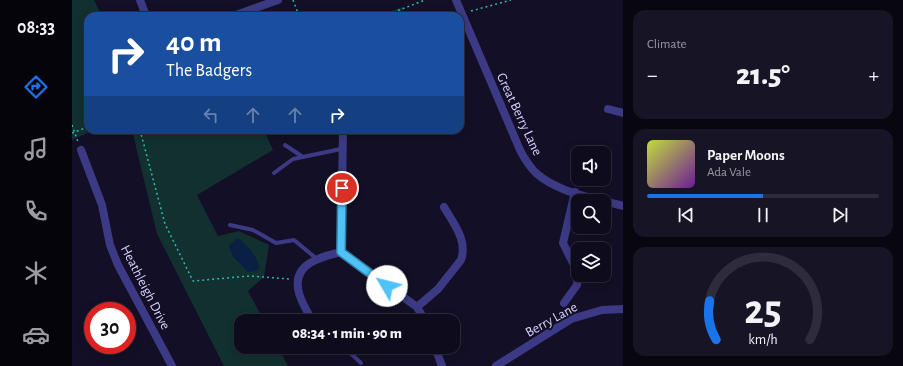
<!DOCTYPE html>
<meta charset="utf-8">
<style>
:root{--surface:#0e0b1c;--page:#171425;--text:#f1f3f6;--muted:#9b9ba3;--line:#2e2b3b;--accent:#1a73e8}
body{margin:0;font-family:"Alegreya Sans",sans-serif;background:var(--page);color:var(--text);height:100vh;display:flex;flex-direction:column;font-size:15px;white-space:nowrap}
*{box-sizing:border-box;margin:0}
p{font-size:13px;color:var(--muted)}
.icon{flex:none;width:22px;height:22px;fill:none;stroke:currentColor;stroke-width:2;stroke-linecap:round;stroke-linejoin:round}
.map{position:relative;flex:1;overflow:hidden}
.panel{display:flex;flex-direction:column;gap:10px;padding:10px;background:#08060f;width:280px}
.panel>*{flex:none}
.top-card{position:absolute;left:12px;top:12px;width:380px;height:122px;border-radius:12px;box-shadow:0 2px 10px #0003,0 0 0 1px var(--line);background:#1a4fa0;color:#fff;overflow:hidden}
.controls{position:absolute;left:499px;top:146px;display:grid;gap:8px}
.controls a{display:grid;place-items:center;width:40px;height:40px;border-radius:8px;background:var(--surface);box-shadow:0 2px 10px #0003,0 0 0 1px var(--line);font-size:20px}
.speed{position:absolute;left:12px;top:302px;display:flex;gap:8px;font-size:20px;font-weight:700;text-align:center}
.speed>*{display:grid;place-content:center;width:52px;height:52px;border-radius:50%;background:var(--surface);box-shadow:0 2px 10px #0003,0 0 0 1px var(--line);line-height:1}
.speed .limit{border:6px solid #d22;background:#fff;color:#111}
.pin{position:absolute;display:grid;place-items:center;width:34px;height:34px;color:#fff;margin:-17px;border:2px solid #fff;border-radius:50%;box-shadow:0 1px 4px #0007}
.me{position:absolute;width:44px;margin:-22px;rotate:307deg;stroke-linejoin:round;filter:drop-shadow(0 0 3px #0008)}
.turn{display:flex;align-items:center;gap:14px;height:84px;padding:0 16px;font-size:18px}
.turn .icon{width:52px;height:52px;stroke-width:2.5}
.turn b{display:block;font-size:28px;line-height:34px}
.lanes{display:flex;align-items:center;height:38px;padding:0 16px;background:#0003;justify-content:center;gap:20px;direction:ltr}
.lanes .off{opacity:.35}
.big{font-size:30px;font-weight:800;line-height:1.1}
.panel .widget{flex:1;display:flex;flex-direction:column;justify-content:center;gap:6px;min-width:0;padding:0 14px;border-radius:12px;background:var(--page)}
.panel .dial{align-items:center;gap:0}
.dial svg{height:104px;overflow:visible;fill:none;stroke:var(--line);stroke-width:7;stroke-linecap:round;text-anchor:middle}
.dial text{fill:var(--text);stroke:none}
.song{display:flex;align-items:center;gap:12px}
.cover{width:48px;height:48px;border-radius:6px;background:linear-gradient(135deg,hsl(70 70% 55%),hsl(280 70% 35%))}
.played{height:4px;border-radius:2px;background:linear-gradient(90deg,var(--accent) 50%,var(--line) 50%)}
.keys{display:flex;justify-content:space-around;direction:ltr}
.heat{display:flex;justify-content:space-between;align-items:center;font-size:22px;direction:ltr}
.trip{position:absolute;left:162px;top:314px;width:226px;height:40px;border-radius:12px;background:var(--surface);box-shadow:0 2px 10px #0003,0 0 0 1px var(--line);font-weight:800;line-height:40px;text-align:center}
main{display:flex;flex:1;min-height:0}
.tabs{display:flex;flex-direction:column;width:72px;justify-content:space-around;align-items:center;background:#06040b;color:var(--muted)}
.tabs .icon{width:28px;height:28px}
.tabs .current{color:var(--accent)}
.tabs b{font-size:18px;color:var(--text)}
.map>svg:first-child{display:block}
.green{fill:#12302f;fill-rule:evenodd}
.water{fill:#0a1f44}
.lines{fill:none;stroke-linecap:round;stroke-linejoin:round}
.path{stroke:#2fb8b0;stroke-width:1.5;stroke-dasharray:2 3;stroke-linecap:butt}
.service{stroke:#3d3a85;stroke-width:4}
.minor{stroke:#3d3a85;stroke-width:8}
.route-casing{stroke:#337fa1;stroke-width:10}
.route{stroke:#4fc3f7;stroke-width:7}
.labels{text-anchor:middle;stroke-width:4;stroke-linejoin:round;paint-order:stroke}
.street-label{font-size:14px;fill:#d9d4ff;stroke:#130f26}
</style>
<main>
<nav class="tabs">
<b>08:33</b>
<svg class="icon current" aria-label="directions" viewBox="0 0 24 24"><path d="M12 3l9 9-9 9-9-9zM9 14v-3h6M13 9l2 2-2 2"/></svg>
<svg class="icon" aria-label="music" viewBox="0 0 24 24"><path d="M9 18V5l10-2v13"/><circle cx="6" cy="18" r="3"/><circle cx="16" cy="16" r="3"/></svg>
<svg class="icon" aria-label="phone" viewBox="0 0 24 24"><path d="M5 4h4l2 5-3 2q2 4 5 5l2-3 5 2v4C11 20 4 13 5 4z"/></svg>
<svg class="icon" aria-label="climate" viewBox="0 0 24 24"><path d="M12 3v18M4 7l16 10M4 17L20 7"/></svg>
<svg class="icon" aria-label="car" viewBox="0 0 24 24"><path d="M5 17H2v-5l4-1 3-4h7l3 4 3 1v5h-3M9 17h6M6 11h13"/><circle cx="7" cy="17" r="2"/><circle cx="17" cy="17" r="2"/></svg>
</nav>
<div class="map">
<svg width="551" height="366" viewBox="0 0 551 366">
<rect width="100%" height="100%" fill="#130f26"/>
<g class="green">
<polygon points="0,0 22,0 30,16 16,16 16,130 22,130 0,140"/>
<polygon points="330,7 330,16 306,16"/>
<path d="M60 130H192L201 150 125 195 146 236 167 231 197 245 192 277 176 291 192 321H169V347H206L216 366H152L85 234ZM166 239 167 262 161 256 157 246Z"/>
</g>
<path class="water" d="M166 238C175 246 186 255 187 268L184 271 176 272 161 256 157 246Z"/>
<g class="lines">
<g class="path">
<polyline points="221,0 227,16"/>
<polyline points="399,11 439,0"/>
<polyline points="312,16 353,0"/>
<polyline points="0,125 6,142"/>
<polyline points="68,130 93,224 121,281 177,276 218,279"/>
<polyline points="0,133 16,127"/>
</g>
<g class="service">
<polyline points="213,145 231,157"/>
<polyline points="202,173 221,159 269,149"/>
<polyline points="158,225 181,230 204,243 222,240 245,259"/>
<polyline points="272,347 289,363"/>
</g>
<g class="minor">
<polyline points="68,0 74,16"/>
<path d="M384 0 448 150C452 158 457 166 464 173 486 193 523 198 551 206"/>
<polyline points="161,16 206,0"/>
<polyline points="536,109 551,113"/>
<polyline points="271,130 269,252 345,307 353,321"/>
<polyline points="9,150 30,205 38,245 46,265 100,366"/>
<polyline points="503,192 491,243 506,273"/>
<polyline points="492,303 505,285 506,275"/>
<path d="M345 307 366 289 389 260C396 240 381 223 372 207"/>
<path d="M240 321C236 312 229 302 227 293 219 264 248 257 269 252"/>
<polyline points="363,347 370,366"/>
<polyline points="424,366 499,319 530,310 551,309"/>
</g>
</g>
<g class="lines">
<g class="route-casing">
<polyline id="route" points="270,188 269,252 315,286"/>
</g>
<use href="#route" class="route"/>
</g>
<g class="labels">
<g class="street-label">
<text transform="translate(448 114) rotate(65)" y="5">Great Berry Lane</text>
<text transform="translate(74 287) rotate(63)" y="5">Heathleigh Drive</text>
<text transform="translate(479 319) rotate(-29)" y="5">Berry Lane</text>
</g>
</g>
</svg>
<div class="controls">
<a><svg class="icon" aria-label="sound" viewBox="0 0 24 24"><path d="M4 9h4l5-4v14l-5-4H4zM17 9q2 3 0 6"/></svg></a>
<a><svg class="icon" aria-label="search" viewBox="0 0 24 24"><circle cx="10" cy="10" r="6"/><path d="M15 15l6 6"/></svg></a>
<a><svg class="icon" aria-label="layers" viewBox="0 0 24 24"><path d="M12 4l9 5-9 5-9-5zM3 14l9 5 9-5"/></svg></a>
</div>
<div class="speed"><div class="limit">30</div></div>
<div class="pin" style="left:270px;top:188px;background:#d93025"><svg class="icon" aria-label="arrive" viewBox="0 0 24 24"><path d="M6 21V4h12l-3 4 3 4H6"/></svg></div>
<svg class="me" style="left:315px;top:286px" viewBox="-20 -20 40 40"><circle r="19" fill="#fff"/><path d="M0-13L10 11 0 6-10 11z" fill="#4fc3f7"/></svg>
<div class="trip">08:34 · 1 min · 90 m</div>
<div class="top-card">
<div class="turn"><svg class="icon" aria-label="right" viewBox="0 0 24 24"><path d="M7 20v-9h11M14 6l5 5-5 5"/></svg><div><b>40 m</b>The Badgers</div></div>
<div class="lanes"><svg class="icon off" aria-label="left" viewBox="0 0 24 24"><path d="M17 20v-9H6M10 6l-5 5 5 5"/></svg><svg class="icon off" aria-label="ahead" viewBox="0 0 24 24"><path d="M12 20V5M6 11l6-6 6 6"/></svg><svg class="icon off" aria-label="ahead" viewBox="0 0 24 24"><path d="M12 20V5M6 11l6-6 6 6"/></svg><svg class="icon" aria-label="right" viewBox="0 0 24 24"><path d="M7 20v-9h11M14 6l5 5-5 5"/></svg></div>
</div>
</div>
<section class="panel">
<div class="widget"><p>Climate</p>
<div class="heat"><a>−</a><b class="big">21.5°</b><a>+</a></div>
</div>
<div class="widget">
<div class="song"><i class="cover"></i><div><b>Paper Moons</b><p>Ada Vale</p></div></div>
<div class="played"></div>
<div class="keys"><svg class="icon" aria-label="previous" viewBox="0 0 24 24"><path d="M18 5L8 12l10 7zM5 5v14"/></svg><svg class="icon" aria-label="pause" viewBox="0 0 24 24"><path d="M8 5v14M16 5v14"/></svg><svg class="icon" aria-label="next" viewBox="0 0 24 24"><path d="M6 5l10 7-10 7zM19 5v14"/></svg></div>
</div>
<div class="widget dial"><svg viewBox="0 0 100 80">
<path d="M14 69A42 42 0 1 1 86 69"/>
<path d="M14 69A42 42 0 0 1 9 39" stroke="#1a73e8"/>
<text x="50" y="56" font-size="32" font-weight="700">25</text>
<text x="50" y="72" font-size="11">km/h</text>
</svg></div>
</section>
</main>
